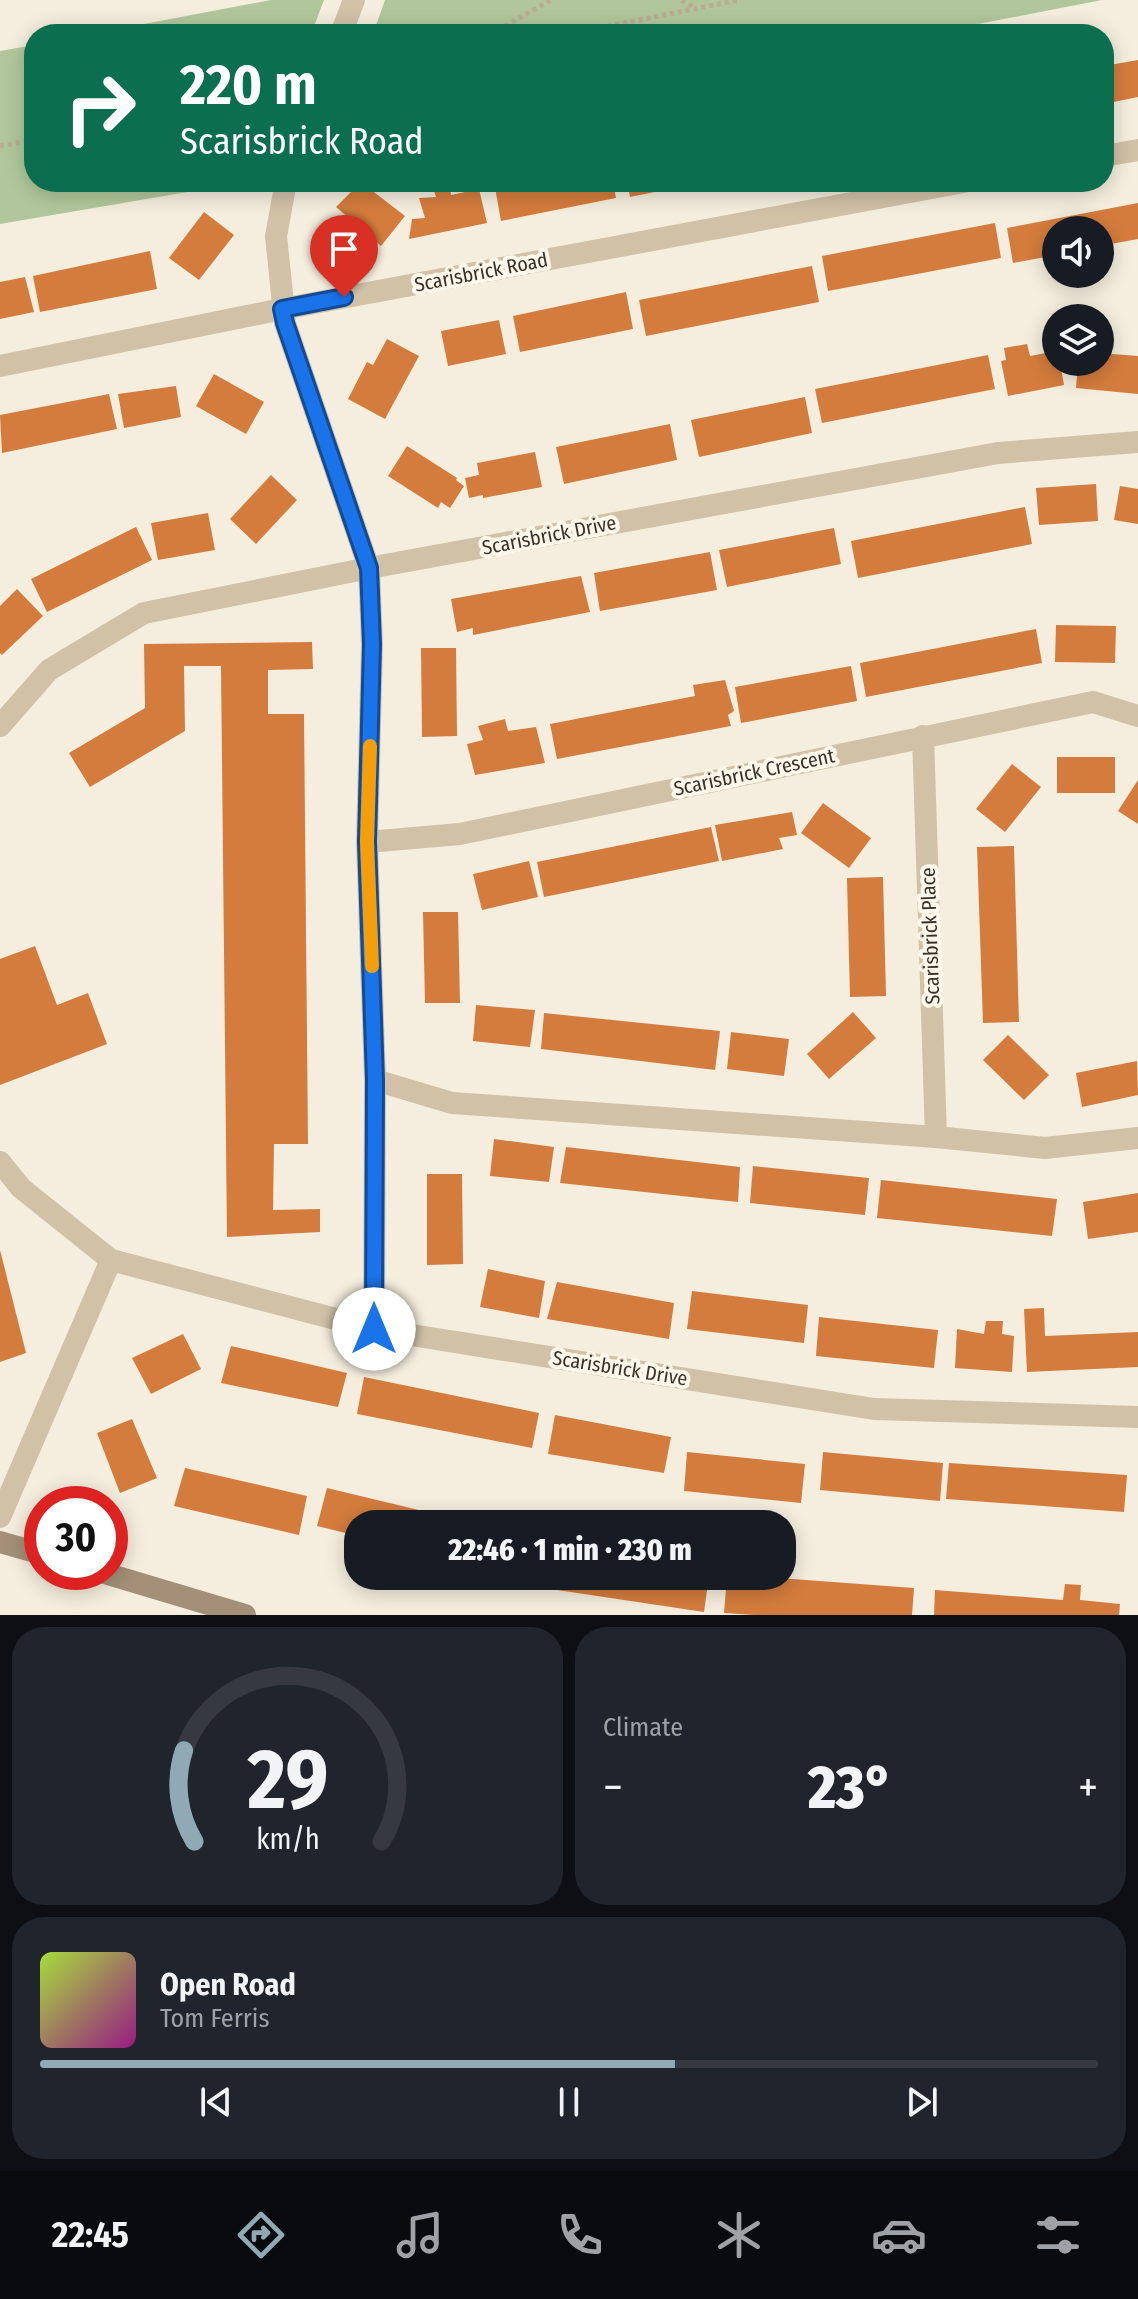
<!DOCTYPE html>
<meta charset="utf-8">
<style>
:root{--surface:#171b24;--page:#20242c;--text:#f1f3f6;--muted:#9ea1a6;--line:#363941;--accent:#8faab4}
body{margin:0;font-family:"Fira Sans Condensed",sans-serif;background:var(--page);color:var(--text);height:100vh;display:flex;flex-direction:column;font-size:30px;white-space:nowrap}
*{box-sizing:border-box;margin:0}
p{font-size:26px;color:var(--muted)}
.icon{flex:none;width:44px;height:44px;fill:none;stroke:currentColor;stroke-width:2;stroke-linecap:round;stroke-linejoin:round}
.map{position:relative;height:1615px;overflow:hidden}
.panel{display:flex;flex-direction:column;gap:12px;padding:12px;background:#0d0f14;flex:1}
.panel>*{flex:none}
.hud{position:absolute;left:24px;top:24px;width:1090px;height:168px;border-radius:32px;box-shadow:0 4px 20px #0003;background:#0b6e4f;color:#fff;overflow:hidden}
.tools{position:absolute;left:1042px;top:216px;display:grid;gap:16px}
.tools a{display:grid;place-items:center;width:72px;height:72px;border-radius:50%;background:var(--surface);box-shadow:0 4px 20px #0003;font-size:40px}
.speed{position:absolute;left:24px;top:1486px;display:flex;gap:16px;font-size:40px;font-weight:700;text-align:center}
.speed>*{display:grid;place-content:center;width:104px;height:104px;border-radius:50%;background:var(--surface);box-shadow:0 4px 20px #0003;line-height:1}
.speed .limit{border:12px solid #d22;background:#fff;color:#111}
.pin{position:absolute;display:grid;place-items:center;width:68px;height:68px;color:#fff;margin:-82px -34px;border-radius:50% 50% 50% 0;rotate:-45deg;box-shadow:0 0 8px #0007}
.pin .icon{rotate:45deg}
.me{position:absolute;width:88px;margin:-44px;rotate:0deg;stroke-linejoin:round;filter:drop-shadow(0 0 6px #0008)}
.turn{display:flex;align-items:center;gap:28px;height:168px;padding:0 24px;font-size:36px}
.turn .icon{width:104px;height:104px;stroke-width:2.5}
.turn b{display:block;font-size:56px;line-height:68px}
.big{font-size:60px;font-weight:800;line-height:1.1}
.panel .card{flex:1;display:flex;flex-direction:column;justify-content:center;gap:12px;min-width:0;padding:0 28px;border-radius:32px;background:var(--page)}
.panel .dial{align-items:center;gap:0}
.dial svg{height:208px;overflow:visible;fill:none;stroke:var(--line);stroke-width:7;stroke-linecap:round;text-anchor:middle}
.dial text{fill:var(--text);stroke:none}
.song{display:flex;align-items:center;gap:24px}
.cover{width:96px;height:96px;border-radius:12px;background:linear-gradient(135deg,hsl(80 70% 55%),hsl(310 70% 35%))}
.played{height:8px;border-radius:4px;background:linear-gradient(90deg,var(--accent) 60%,var(--line) 60%)}
.keys{display:flex;justify-content:space-around;direction:ltr}
.heat{display:flex;justify-content:space-between;align-items:center;font-size:44px;direction:ltr}
.panel .tiles{flex:1;display:grid;gap:12px;grid-template-columns:1fr 1fr}
.card:last-child{grid-column:span 2}
.trip{position:absolute;left:344px;top:1510px;width:452px;height:80px;border-radius:32px;background:var(--surface);box-shadow:0 4px 20px #0003;font-weight:800;line-height:80px;text-align:center}
.dock{display:flex;height:128px;justify-content:space-around;align-items:center;background:#090b0e;color:var(--muted)}
.dock .icon{width:56px;height:56px}
.dock .selected{color:var(--accent)}
.dock b{font-size:36px;color:var(--text)}
.map>svg:first-child{display:block}
.green{fill:#b1c79b}
.building{fill:#d47c3d}
.lines{fill:none;stroke-linecap:round;stroke-linejoin:round}
.path{stroke:#bcab91;stroke-width:5;stroke-dasharray:4 4;stroke-linecap:butt}
.minor{stroke:#d0c1a7;stroke-width:22}
.secondary{stroke:#a49078;stroke-width:22}
.route-casing{stroke:#114b97;stroke-width:20}
.route{stroke:#1a73e8;stroke-width:14}
.slow{stroke:#f59e0b;stroke-width:14}
.labels{text-anchor:middle;stroke-width:8;stroke-linejoin:round;paint-order:stroke}
.street-label{font-size:20px;fill:#3b3229;stroke:#fcf7eb}
</style>
<div class="map">
<svg width="1138" height="1615" viewBox="0 0 1138 1615">
<rect width="100%" height="100%" fill="#f5eede"/>
<g class="green">
<polygon points="271,0 324,0 311,34 91,34"/>
<polygon points="385,0 1102,0 927,34 373,34"/>
<polygon points="34,45 34,182 246,182 0,224 0,51"/>
</g>
<g class="building">
<polygon points="1138,60 1138,97 1104,104 1104,66"/>
<polygon points="361,182 405,216 381,246 336,207"/>
<polygon points="431,182 449,182 451,195 479,189 487,223 409,239 412,219 425,218 419,198 436,197"/>
<polygon points="494,182 613,182 616,198 501,221"/>
<polygon points="627,182 699,182 699,183 630,197"/>
<polygon points="1138,203 1138,239 1100,246 1100,230 1056,230 1056,255 1013,263 1007,228"/>
<polygon points="204,212 234,235 199,280 169,258"/>
<polygon points="995,223 1001,258 828,291 822,256"/>
<polygon points="150,251 157,289 40,312 33,276"/>
<polygon points="812,266 819,302 646,336 639,300"/>
<polygon points="25,277 34,312 0,319 0,282"/>
<polygon points="626,292 633,329 520,352 513,316"/>
<polygon points="499,320 506,354 448,366 441,331"/>
<polygon points="387,339 419,356 385,419 348,399 367,362 373,365"/>
<polygon points="1027,344 1030,356 1056,351 1056,362 1060,362 1064,385 1008,396 1001,361 1006,360 1004,348"/>
<polygon points="1100,353 1138,356 1138,394 1076,388 1078,362 1100,362"/>
<polygon points="988,355 995,389 822,423 815,389"/>
<polygon points="214,374 264,402 246,434 196,406"/>
<polygon points="176,386 181,417 124,428 118,394"/>
<polygon points="109,394 117,429 2,453 0,415"/>
<polygon points="805,397 812,433 699,457 691,420"/>
<polygon points="670,424 677,460 564,484 556,447"/>
<polygon points="407,446 457,478 456,480 464,486 450,508 441,502 438,508 388,476"/>
<polygon points="535,452 542,487 483,498 483,495 469,498 465,478 479,475 477,463"/>
<polygon points="271,475 297,500 256,544 230,519"/>
<polygon points="1096,484 1098,521 1039,525 1036,488"/>
<polygon points="1120,486 1138,489 1138,524 1114,520"/>
<polygon points="1025,507 1032,544 858,578 851,541"/>
<polygon points="208,513 215,550 158,560 151,523"/>
<polygon points="136,527 152,560 47,612 31,579"/>
<polygon points="834,528 841,564 727,587 719,550"/>
<polygon points="710,552 717,590 600,611 594,573"/>
<polygon points="581,576 590,612 473,635 473,628 457,632 451,599"/>
<polygon points="17,589 43,616 2,655 0,653 0,606"/>
<polygon points="1056,625 1116,626 1115,663 1055,662"/>
<polygon points="1036,629 1042,663 866,697 860,663"/>
<polygon points="312,642 313,669 268,670 268,714 304,714 308,1144 274,1144 273,1210 320,1209 320,1232 227,1237 221,666 184,666 185,731 90,787 69,753 145,708 144,644"/>
<polygon points="421,648 456,648 457,736 422,737"/>
<polygon points="851,666 857,701 741,723 735,687"/>
<polygon points="725,680 734,711 728,715 731,726 557,759 550,724 695,696 693,685"/>
<polygon points="505,719 508,731 536,727 545,763 475,775 467,744 483,740 478,726"/>
<rect x="1057" y="757" width="58" height="36"/>
<polygon points="1012,764 1041,787 1005,832 976,809"/>
<polygon points="1138,780 1138,824 1118,811"/>
<polygon points="823,803 871,838 849,868 801,833"/>
<polygon points="792,812 797,835 779,838 783,849 722,861 715,825"/>
<polygon points="711,827 719,861 544,897 537,862"/>
<polygon points="1014,846 1019,1022 983,1023 977,847"/>
<polygon points="529,861 538,897 482,910 473,874"/>
<polygon points="883,877 886,996 850,997 847,878"/>
<polygon points="423,912 458,912 460,1003 425,1003"/>
<polygon points="35,946 57,1005 88,993 107,1044 0,1085 0,959"/>
<polygon points="476,1005 535,1010 530,1047 473,1041"/>
<polygon points="853,1012 876,1038 829,1079 807,1054"/>
<polygon points="544,1013 720,1031 715,1070 541,1049"/>
<polygon points="731,1032 789,1039 784,1076 727,1069"/>
<polygon points="1008,1035 1049,1075 1024,1100 983,1060"/>
<polygon points="1137,1061 1138,1095 1082,1107 1076,1073"/>
<polygon points="494,1139 554,1147 549,1182 490,1176"/>
<polygon points="566,1147 740,1167 738,1202 560,1183"/>
<polygon points="753,1166 869,1178 865,1215 750,1203"/>
<polygon points="427,1174 462,1174 463,1264 427,1265"/>
<polygon points="881,1180 1057,1199 1052,1236 877,1218"/>
<polygon points="1138,1193 1138,1232 1088,1239 1083,1202"/>
<polygon points="0,1250 26,1353 0,1362"/>
<polygon points="488,1269 545,1281 539,1318 480,1307"/>
<polygon points="557,1282 674,1303 669,1339 547,1319"/>
<polygon points="692,1291 808,1305 804,1343 687,1329"/>
<polygon points="1044,1308 1045,1336 1138,1332 1138,1367 1027,1372 1024,1309"/>
<polygon points="819,1317 938,1330 934,1368 816,1356"/>
<polygon points="986,1321 1003,1321 1002,1334 1014,1336 1012,1372 955,1368 957,1329 984,1334"/>
<polygon points="183,1334 201,1369 151,1394 132,1358"/>
<polygon points="231,1346 347,1373 338,1407 221,1383"/>
<polygon points="364,1377 539,1413 532,1448 357,1414"/>
<polygon points="555,1415 671,1437 664,1473 548,1454"/>
<polygon points="132,1419 157,1478 120,1493 97,1433"/>
<polygon points="687,1452 805,1464 801,1503 684,1491"/>
<polygon points="823,1452 943,1463 940,1501 820,1490"/>
<polygon points="949,1463 1127,1475 1124,1512 946,1499"/>
<polygon points="185,1468 307,1496 299,1535 174,1506"/>
<polygon points="327,1488 473,1523 473,1524 358,1524 358,1536 317,1526"/>
<polygon points="518,1576 709,1576 704,1612 517,1584"/>
<polygon points="727,1576 753,1576 914,1588 912,1615 754,1615 724,1613"/>
<polygon points="1065,1584 1081,1585 1080,1600 1120,1604 1119,1615 934,1615 935,1590 1063,1600"/>
</g>
<g class="lines">
<g class="path">
<polyline points="682,0 695,8"/>
<polyline points="491,34 551,0"/>
<polyline points="568,34 739,0"/>
<polyline points="0,146 34,140"/>
</g>
<g class="minor">
<polyline points="341,34 354,0"/>
<polyline points="1104,156 1138,150"/>
<polyline points="286,182 276,236 285,323 369,568 372,644 367,842 375,1080 374,1329"/>
<polyline points="0,366 282,309 964,182"/>
<polyline points="0,726 49,670 144,613 369,568 998,453 1138,442"/>
<polyline points="923,736 936,1137"/>
<polyline points="367,842 460,834 1093,702 1138,716"/>
<polyline points="375,1080 452,1103 936,1137 1045,1148 1138,1138"/>
<polyline points="0,1162 21,1188 111,1260 374,1329 874,1409 1138,1417"/>
<polyline points="0,1517 111,1260"/>
</g>
<g class="secondary">
<polyline points="0,1542 42,1554"/>
<polyline points="101,1572 245,1615"/>
</g>
</g>
<g class="lines">
<g class="route-casing">
<polyline id="route" points="344,297 282,309 285,323 369,568 372,644 367,842 375,1080 374,1329"/>
</g>
<use href="#route" class="route"/>
<polyline class="slow" points="370,746 367,842 372,966"/>
</g>
<g class="labels">
<g class="street-label">
<text transform="translate(481 272) rotate(-11)" y="7">Scarisbrick Road</text>
<text transform="translate(549 535) rotate(-11)" y="7">Scarisbrick Drive</text>
<text transform="translate(754 772) rotate(-12)" y="7">Scarisbrick Crescent</text>
<text transform="translate(930 936) rotate(-92)" y="7">Scarisbrick Place</text>
<text transform="translate(620 1368) rotate(9)" y="7">Scarisbrick Drive</text>
</g>
</g>
</svg>
<div class="tools">
<a><svg class="icon" aria-label="sound" viewBox="0 0 24 24"><path d="M4 9h4l5-4v14l-5-4H4zM17 9q2 3 0 6"/></svg></a>
<a><svg class="icon" aria-label="layers" viewBox="0 0 24 24"><path d="M12 4l9 5-9 5-9-5zM3 14l9 5 9-5"/></svg></a>
</div>
<div class="speed"><div class="limit">30</div></div>
<div class="pin" style="left:344px;top:297px;background:#d93025"><svg class="icon" aria-label="arrive" viewBox="0 0 24 24"><path d="M6 21V4h12l-3 4 3 4H6"/></svg></div>
<svg class="me" style="left:374px;top:1329px" viewBox="-20 -20 40 40"><circle r="19" fill="#fff"/><path d="M0-13L10 11 0 6-10 11z" fill="#1a73e8"/></svg>
<div class="trip">22:46 · 1 min · 230 m</div>
<div class="hud">
<div class="turn"><svg class="icon" aria-label="right" viewBox="0 0 24 24"><path d="M7 20v-9h11M14 6l5 5-5 5"/></svg><div><b>220 m</b>Scarisbrick Road</div></div>
</div>
</div>
<section class="panel">
<div class="tiles">
<div class="card dial"><svg viewBox="0 0 100 80">
<path d="M14 69A42 42 0 1 1 86 69"/>
<path d="M14 69A42 42 0 0 1 10 34" stroke="#8faab4"/>
<text x="50" y="56" font-size="32" font-weight="700">29</text>
<text x="50" y="72" font-size="11">km/h</text>
</svg></div>
<div class="card"><p>Climate</p>
<div class="heat"><a>−</a><b class="big">23°</b><a>+</a></div>
</div>
<div class="card">
<div class="song"><i class="cover"></i><div><b>Open Road</b><p>Tom Ferris</p></div></div>
<div class="played"></div>
<div class="keys"><svg class="icon" aria-label="previous" viewBox="0 0 24 24"><path d="M18 5L8 12l10 7zM5 5v14"/></svg><svg class="icon" aria-label="pause" viewBox="0 0 24 24"><path d="M8 5v14M16 5v14"/></svg><svg class="icon" aria-label="next" viewBox="0 0 24 24"><path d="M6 5l10 7-10 7zM19 5v14"/></svg></div>
</div>
</div>
</section>
<nav class="dock">
<b>22:45</b>
<svg class="icon selected" aria-label="directions" viewBox="0 0 24 24"><path d="M12 3l9 9-9 9-9-9zM9 14v-3h6M13 9l2 2-2 2"/></svg>
<svg class="icon" aria-label="music" viewBox="0 0 24 24"><path d="M9 18V5l10-2v13"/><circle cx="6" cy="18" r="3"/><circle cx="16" cy="16" r="3"/></svg>
<svg class="icon" aria-label="phone" viewBox="0 0 24 24"><path d="M5 4h4l2 5-3 2q2 4 5 5l2-3 5 2v4C11 20 4 13 5 4z"/></svg>
<svg class="icon" aria-label="climate" viewBox="0 0 24 24"><path d="M12 3v18M4 7l16 10M4 17L20 7"/></svg>
<svg class="icon" aria-label="car" viewBox="0 0 24 24"><path d="M5 17H2v-5l4-1 3-4h7l3 4 3 1v5h-3M9 17h6M6 11h13"/><circle cx="7" cy="17" r="2"/><circle cx="17" cy="17" r="2"/></svg>
<svg class="icon" aria-label="filters" viewBox="0 0 24 24"><path d="M4 7h16M4 17h16"/><circle cx="9" cy="7" r="2"/><circle cx="15" cy="17" r="2"/></svg>
</nav>
